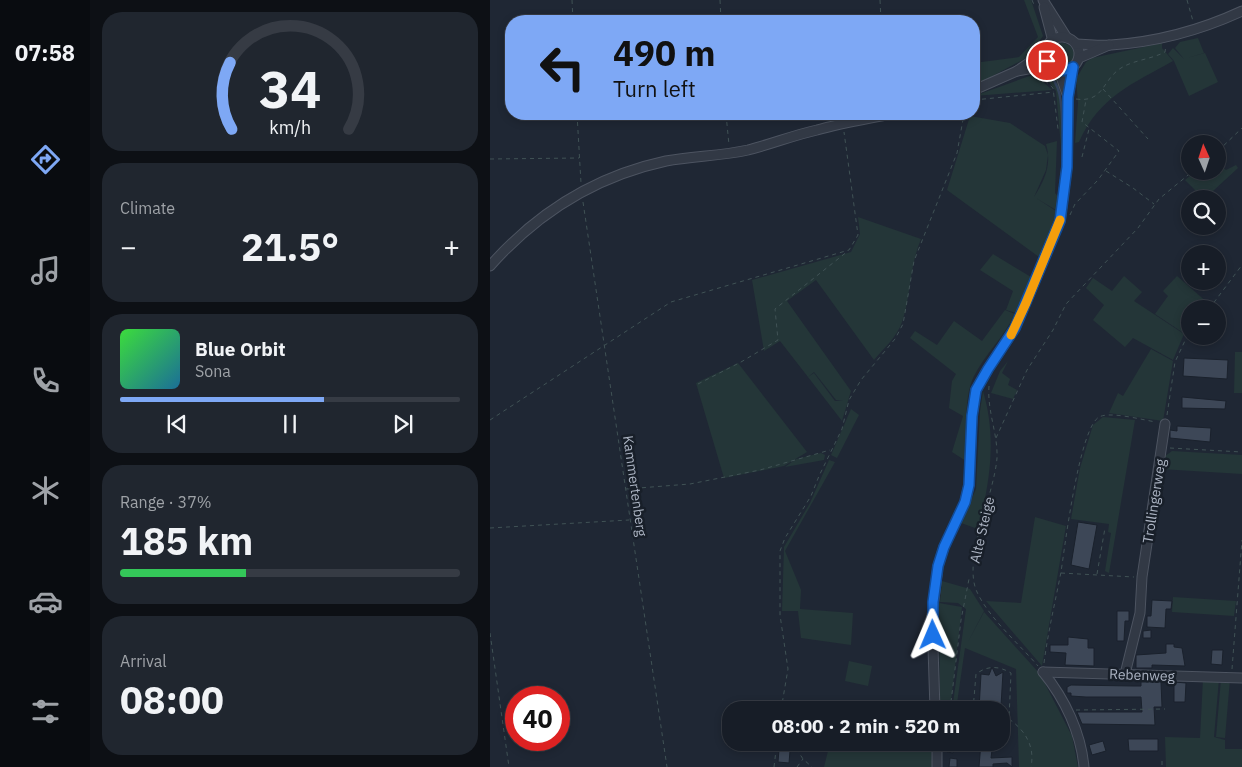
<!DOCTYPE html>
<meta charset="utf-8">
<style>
:root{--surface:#171d27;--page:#20262f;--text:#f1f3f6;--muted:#9ea2a7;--line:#363b44;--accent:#7ea8f5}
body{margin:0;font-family:"IBM Plex Sans",sans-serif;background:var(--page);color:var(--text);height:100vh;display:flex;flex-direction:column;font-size:19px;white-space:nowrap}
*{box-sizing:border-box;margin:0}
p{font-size:16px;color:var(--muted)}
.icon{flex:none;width:28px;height:28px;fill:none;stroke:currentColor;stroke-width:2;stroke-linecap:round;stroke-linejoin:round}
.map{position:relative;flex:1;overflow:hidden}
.side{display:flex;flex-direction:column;gap:12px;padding:12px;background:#0d1015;width:400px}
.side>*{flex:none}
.banner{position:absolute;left:15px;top:15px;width:475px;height:105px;border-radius:20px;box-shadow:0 2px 8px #0003,0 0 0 1px var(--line);background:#7ea8f5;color:#111;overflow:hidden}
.needle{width:32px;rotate:357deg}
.fabs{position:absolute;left:691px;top:135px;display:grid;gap:10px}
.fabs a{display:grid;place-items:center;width:45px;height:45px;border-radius:50%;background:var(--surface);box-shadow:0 2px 8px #0003,0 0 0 1px var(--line);font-size:25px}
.speed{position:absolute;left:15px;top:686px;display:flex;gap:10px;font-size:25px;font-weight:700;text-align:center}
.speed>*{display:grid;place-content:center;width:65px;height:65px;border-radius:50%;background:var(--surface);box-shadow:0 2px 8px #0003,0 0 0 1px var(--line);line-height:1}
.speed .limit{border:8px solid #d22;background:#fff;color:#111}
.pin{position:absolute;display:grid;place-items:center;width:42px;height:42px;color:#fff;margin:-21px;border:2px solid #fff;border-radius:50%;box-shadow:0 1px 5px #0007}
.me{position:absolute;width:55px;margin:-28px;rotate:359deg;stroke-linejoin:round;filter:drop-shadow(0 0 4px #0008)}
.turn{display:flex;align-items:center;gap:18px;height:105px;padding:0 25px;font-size:22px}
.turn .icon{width:65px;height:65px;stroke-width:2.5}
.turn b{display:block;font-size:35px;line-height:42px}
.big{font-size:38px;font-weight:700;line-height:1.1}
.side .widget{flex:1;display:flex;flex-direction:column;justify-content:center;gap:8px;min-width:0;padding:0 18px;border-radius:20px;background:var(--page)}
.side .dial{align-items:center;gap:0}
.dial svg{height:130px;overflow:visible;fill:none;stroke:var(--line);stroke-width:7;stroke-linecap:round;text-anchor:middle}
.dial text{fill:var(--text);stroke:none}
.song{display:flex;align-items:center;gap:15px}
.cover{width:60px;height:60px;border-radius:8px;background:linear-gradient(135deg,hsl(120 70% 55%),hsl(200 70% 35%))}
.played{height:5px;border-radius:2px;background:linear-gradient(90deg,var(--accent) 60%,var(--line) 60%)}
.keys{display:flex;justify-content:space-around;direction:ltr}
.heat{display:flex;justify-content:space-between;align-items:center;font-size:28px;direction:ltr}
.charge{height:8px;border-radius:4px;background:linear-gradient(90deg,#34c759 37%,var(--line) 0)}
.trip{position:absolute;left:232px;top:701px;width:288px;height:50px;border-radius:20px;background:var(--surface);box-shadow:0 2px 8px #0003,0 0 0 1px var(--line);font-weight:700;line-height:50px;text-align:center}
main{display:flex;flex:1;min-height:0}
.tab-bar{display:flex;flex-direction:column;width:90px;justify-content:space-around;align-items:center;background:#090c10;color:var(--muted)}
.tab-bar .icon{width:35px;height:35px}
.tab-bar .current{color:var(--accent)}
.tab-bar b{font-size:22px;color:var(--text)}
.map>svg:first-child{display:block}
.green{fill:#243638}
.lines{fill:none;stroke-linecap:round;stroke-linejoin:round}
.stream{stroke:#32425c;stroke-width:2.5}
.building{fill:#3d4757;stroke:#1a212c}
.minor-casing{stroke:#4d5461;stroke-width:11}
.path{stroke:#405255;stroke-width:1;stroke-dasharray:4 4;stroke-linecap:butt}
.minor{stroke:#323945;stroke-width:9}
.route-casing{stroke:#114b97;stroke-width:12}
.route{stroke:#1a73e8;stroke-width:9}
.slow{stroke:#f59e0b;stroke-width:9}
.labels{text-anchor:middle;stroke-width:5;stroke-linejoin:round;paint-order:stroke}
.street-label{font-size:14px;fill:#acb4c3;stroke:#181f29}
</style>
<main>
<nav class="tab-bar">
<b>07:58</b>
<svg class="icon current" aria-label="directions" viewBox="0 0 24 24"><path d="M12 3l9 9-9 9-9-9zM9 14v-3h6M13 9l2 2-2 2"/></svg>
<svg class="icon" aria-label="music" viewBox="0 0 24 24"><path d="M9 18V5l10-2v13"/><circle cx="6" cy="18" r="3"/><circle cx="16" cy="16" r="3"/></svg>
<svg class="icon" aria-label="phone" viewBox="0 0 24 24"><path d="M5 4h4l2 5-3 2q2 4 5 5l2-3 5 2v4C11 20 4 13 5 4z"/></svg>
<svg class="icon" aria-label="climate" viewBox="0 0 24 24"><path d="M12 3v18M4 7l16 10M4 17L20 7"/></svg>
<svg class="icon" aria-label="car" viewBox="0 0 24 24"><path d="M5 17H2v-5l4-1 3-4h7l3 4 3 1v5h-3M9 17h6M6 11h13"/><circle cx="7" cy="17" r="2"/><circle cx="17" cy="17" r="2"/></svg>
<svg class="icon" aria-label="filters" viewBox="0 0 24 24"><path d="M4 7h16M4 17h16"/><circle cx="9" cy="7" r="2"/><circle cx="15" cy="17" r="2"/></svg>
</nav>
<section class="side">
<div class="widget dial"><svg viewBox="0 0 100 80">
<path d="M14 69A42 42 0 1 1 86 69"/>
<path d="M14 69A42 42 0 0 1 13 28" stroke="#7ea8f5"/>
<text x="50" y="56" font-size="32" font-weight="700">34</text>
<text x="50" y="72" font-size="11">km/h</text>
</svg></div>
<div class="widget"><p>Climate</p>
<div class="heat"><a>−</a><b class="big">21.5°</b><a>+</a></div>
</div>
<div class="widget">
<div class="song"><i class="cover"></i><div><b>Blue Orbit</b><p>Sona</p></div></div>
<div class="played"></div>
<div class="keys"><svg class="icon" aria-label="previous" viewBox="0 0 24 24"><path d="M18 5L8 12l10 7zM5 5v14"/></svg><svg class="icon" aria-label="pause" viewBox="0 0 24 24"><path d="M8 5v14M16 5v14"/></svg><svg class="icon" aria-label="next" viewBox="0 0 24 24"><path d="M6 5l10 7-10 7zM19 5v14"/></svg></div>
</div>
<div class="widget"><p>Range · 37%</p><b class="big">185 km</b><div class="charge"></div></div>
<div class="widget"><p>Arrival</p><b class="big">08:00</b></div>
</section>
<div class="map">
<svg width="752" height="767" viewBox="0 0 752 767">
<rect width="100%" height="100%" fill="#1f2734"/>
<g class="green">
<polygon points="534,0 541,0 553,36 545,47 537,53 538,57 484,86 484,63 529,57 548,37"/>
<polygon points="708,38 714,53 697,58 715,53 728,82 699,96 684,61 678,54 683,48 694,59 685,48 690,42"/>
<path d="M672 43V48L683 61C642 84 609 97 589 142L585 143 588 103 586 79 596 62 602 58Z"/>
<circle cx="572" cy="55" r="12"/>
<path d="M550 71C557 72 563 74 567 80 574 92 574 143 574 158H572L566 91Z"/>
<polygon points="545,74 562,90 484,96"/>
<path d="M480 116 520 123 555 146 558 155 556 170 544 197C555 180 562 164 556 144L567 141 565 193 569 198 566 210 546 198 566 211 562 229 549 257 457 190Z"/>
<polygon points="728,164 736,170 746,165 748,168 723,191 712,197 695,180 706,171 728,171"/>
<path d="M368 217 431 239C419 268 421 296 412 322 407 337 394 348 384 360L326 280 297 301 361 391 352 421 318 377 324 373 345 401H353L346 400 324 372 318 377 290 341 274 351 262 280 361 252 370 234Z"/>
<polygon points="503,254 541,277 526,313 516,310 523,291 490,270"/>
<polygon points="634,276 652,292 644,301 694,334 683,360 643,338 635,347 603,320 614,305 596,288 603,278 622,291"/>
<polygon points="687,276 719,304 715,309 700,309 700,327 695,334 665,314 678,296 673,291"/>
<path d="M515 310 525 314C514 337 495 354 484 376 473 398 477 436 476 461L462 452 473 416 459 408 462 381 466 374 420 338 425 331 447 345 464 321 492 341Z"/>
<polygon points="661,349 683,361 673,421 619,413 628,393 633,396"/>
<polygon points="745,352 752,352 752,393 744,393"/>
<polygon points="518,361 512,373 520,379 518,385 527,390 523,399 501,393 510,371"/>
<polygon points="248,363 317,452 294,466 234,478 206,383"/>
<path d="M493 391C507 438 500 482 488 529L471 523 486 489 490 411Z"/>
<polygon points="361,409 369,415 347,458 341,455"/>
<polygon points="613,417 645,420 619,573 615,571 621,533 618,532 619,524 581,519 590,468 603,425"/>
<polygon points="682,451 752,455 752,474 670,469 671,459"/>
<polygon points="331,453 335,455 334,460 295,467 306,459"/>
<polygon points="339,460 345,462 295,551 311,590 310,609 363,613 361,645 311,638 308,611 292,611 294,547 320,503"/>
<polygon points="545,517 576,526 552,666 496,601 531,603"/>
<polygon points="452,581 480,589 494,611 478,642 494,612 550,674 582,736 588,767 529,767 526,669 475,648 466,710 462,710 476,609 468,603 450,602"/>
<polygon points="683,597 746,601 744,616 682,612"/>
<polygon points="449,603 472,607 460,710 450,710"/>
<polygon points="359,661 382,666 378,686 355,681"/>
<polygon points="713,678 729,679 724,737 735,740 735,749 752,749 752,767 676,767 675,737 710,738"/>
<polygon points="731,679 740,679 735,738 726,737"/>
<polygon points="351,701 394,710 348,710"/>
<polygon points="340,743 441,743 442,767 334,767"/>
</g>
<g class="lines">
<path class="stream" d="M556 73C575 84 571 118 573 137"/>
</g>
<g class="building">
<polygon points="694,358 738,360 737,379 693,376"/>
<polygon points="692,397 736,401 735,409 692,408"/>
<polygon points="687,426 721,428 720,442 680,438 680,430 687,431"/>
<polygon points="588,522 607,525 599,569 581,565"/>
<polygon points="662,600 682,601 681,609 676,609 675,628 657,627 657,616 661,616"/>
<polygon points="627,611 639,611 639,621 635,621 634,641 627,641"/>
<polygon points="661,630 661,638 653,638 653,631"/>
<polygon points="578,637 598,639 598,648 604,648 604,666 575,665 576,653 560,652 560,645 578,645"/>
<polygon points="676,644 684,644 684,647 692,648 695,666 662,665 662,668 646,668 646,655 676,653"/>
<polygon points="722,650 733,650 732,665 721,664"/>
<polygon points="502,667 506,676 513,672 511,706 514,710 489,709 491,674 499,675"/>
<polygon points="651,681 671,682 672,707 664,707 665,725 592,724 587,712 652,712 651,697 596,697 581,696 581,693 577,693 577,687 581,685 643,686 651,686"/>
<polygon points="684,682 696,683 695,702 684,702"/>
<polygon points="638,739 668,739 668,751 639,751"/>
<polygon points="613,741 616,751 602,755 599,745"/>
<polygon points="458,742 465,742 463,753 457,752"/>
<polygon points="491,742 503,742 501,758 522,757 522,767 517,763 503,764 503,767 489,767"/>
<polygon points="289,749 300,751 299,763 288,762"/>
<polygon points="460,758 467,759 467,767 459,767"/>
</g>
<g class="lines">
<g class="minor-casing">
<g id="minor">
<polyline points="553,0 577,38"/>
<polyline points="554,7 563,41"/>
<circle cx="572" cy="54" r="17"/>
<path d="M586 44C597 44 609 46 621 45 666 42 711 30 752 11"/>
<polyline points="589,58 619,45"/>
<polyline points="527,71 556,51"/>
<polyline points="569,71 578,97"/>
<polyline points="484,90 527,71 560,65"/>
<path d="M0 266C47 213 106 176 176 161 203 156 231 156 258 150 282 144 304 135 327 130 352 123 377 119 401 114"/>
<polyline points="553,672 752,678"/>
<path d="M553 672C575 699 591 733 594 767"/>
<polyline points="635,674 650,613 652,577 675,424"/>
<polyline points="445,710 442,616 448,566 454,547 475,502 479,485 482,416 486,390 498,369 525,328 570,221 577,167 578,97 583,67"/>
<polyline points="447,742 447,767"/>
</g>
</g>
<g class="path">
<polyline points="82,0 83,21"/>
<polyline points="230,0 231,21"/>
<polyline points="390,0 391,21"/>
<polyline points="542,0 545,7"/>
<polyline points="697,0 703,21"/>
<polyline points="549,75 563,88 568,129"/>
<polyline points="613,89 658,139"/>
<path d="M586 99C614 103 612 80 631 68 644 60 662 59 675 52L676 45"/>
<polyline points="484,100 564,92"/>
<polyline points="87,114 91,183"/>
<polyline points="236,114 239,145"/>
<polyline points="728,151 752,128"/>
<polyline points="592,157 599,129"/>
<polyline points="0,159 89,158"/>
<polyline points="616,171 643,188 664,204"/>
<polyline points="93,202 177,767"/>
<polyline points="580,215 585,204 608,180 629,151 592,122 596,100"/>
<polyline points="719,309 752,265"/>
<polyline points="208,384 251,362 288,340 285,309 358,251"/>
<path d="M499 386C497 411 508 434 507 458 504 496 472 560 487 592 499 618 529 644 548 666"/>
<polyline points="677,415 685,362 700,330"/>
<polyline points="0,420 181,302 359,250 368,235 354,132"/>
<polyline points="506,438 537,370 563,330 576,304 648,228 669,199 703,171"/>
<polyline points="680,448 752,452"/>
<polyline points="136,489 200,484 270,470 340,450"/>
<polyline points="0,528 139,520"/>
<polyline points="571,573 644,577"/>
<polyline points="607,574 615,528"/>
<polyline points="0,633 19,767"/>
<path d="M554 663C558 632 565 603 571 572 575 546 589 429 609 417 620 411 653 420 666 422"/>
<polyline points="742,669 752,540"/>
<polyline points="291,710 298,669 290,615 290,551 295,538 321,496 329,476 352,429 359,400 371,380 405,339 413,324 424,261 467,153 474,114"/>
<polyline points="460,710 471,620 479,579 481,577"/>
<path d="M483 710 486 674C498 665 509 666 521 673L519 719 511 722"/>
<polyline points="586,710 675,709"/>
<path d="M519 719C536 731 545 747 541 767"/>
<polyline points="302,742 313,759 322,767"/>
<polyline points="672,761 672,767"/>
<polyline points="284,767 287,742"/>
<polyline points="307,767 313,759"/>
</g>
<use href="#minor" class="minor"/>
</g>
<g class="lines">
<g class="route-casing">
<path id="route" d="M443 635V602L448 566 454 547 475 502 479 485 482 416 486 390 498 369 525 328 570 221 577 167 578 97 583 67C573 73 563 71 557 61"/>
</g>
<use href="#route" class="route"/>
<polyline class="slow" points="521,335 536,303 570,220"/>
</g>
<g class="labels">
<g class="street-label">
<text transform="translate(145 486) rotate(82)" y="5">Kammertenberg</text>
<text transform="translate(664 501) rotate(-81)" y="5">Trollingerweg</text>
<text transform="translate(492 530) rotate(-77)" y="5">Alte Steige</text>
<text transform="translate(652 675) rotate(2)" y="5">Rebenweg</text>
</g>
</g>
</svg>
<div class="fabs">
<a><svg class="needle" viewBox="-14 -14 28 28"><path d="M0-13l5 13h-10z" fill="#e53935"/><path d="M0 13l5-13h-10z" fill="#9ea2a7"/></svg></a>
<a><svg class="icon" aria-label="search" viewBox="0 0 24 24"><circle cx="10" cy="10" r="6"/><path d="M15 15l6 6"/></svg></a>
<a>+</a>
<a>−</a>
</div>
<div class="speed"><div class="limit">40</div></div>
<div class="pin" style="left:557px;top:61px;background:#d93025"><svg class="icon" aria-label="arrive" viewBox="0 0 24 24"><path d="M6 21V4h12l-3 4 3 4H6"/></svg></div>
<svg class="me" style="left:443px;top:635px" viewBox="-20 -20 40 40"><path d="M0-17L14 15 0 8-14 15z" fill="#1a73e8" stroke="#fff" stroke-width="4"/></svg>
<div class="trip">08:00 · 2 min · 520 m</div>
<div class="banner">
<div class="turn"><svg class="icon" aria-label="left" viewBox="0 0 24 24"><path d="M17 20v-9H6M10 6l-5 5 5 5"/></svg><div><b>490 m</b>Turn left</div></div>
</div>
</div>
</main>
